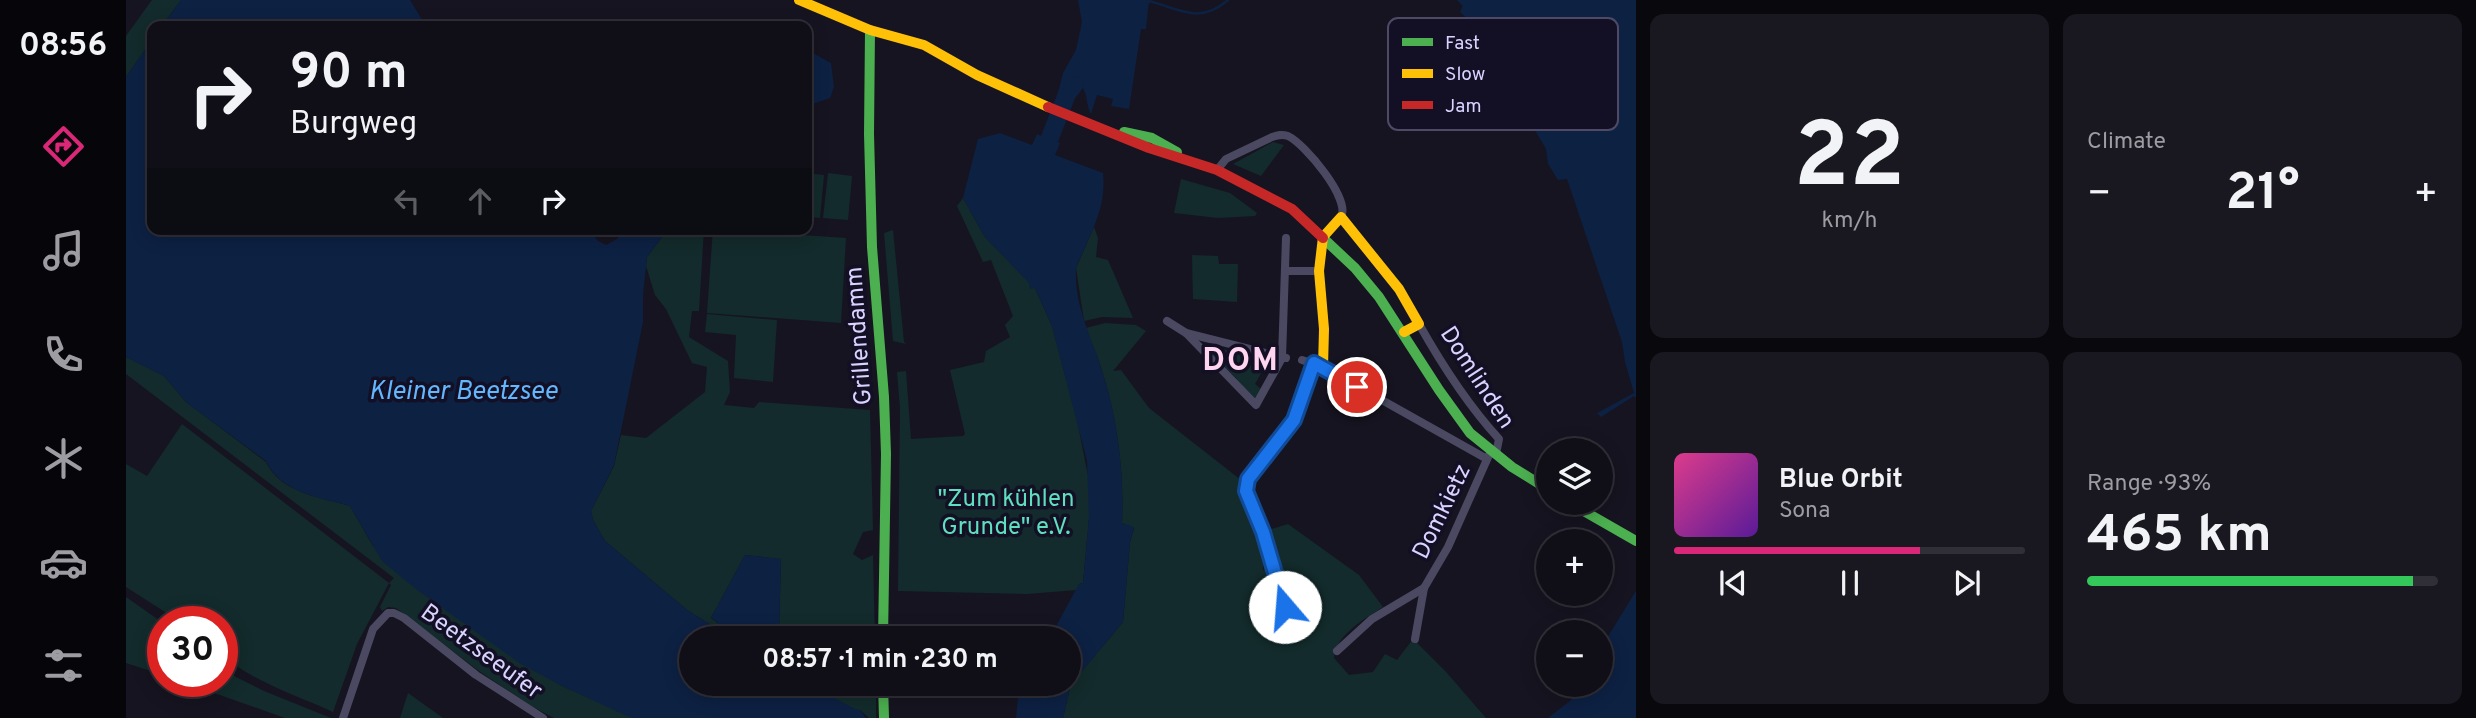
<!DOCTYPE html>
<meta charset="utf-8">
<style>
:root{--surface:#100f18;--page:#191821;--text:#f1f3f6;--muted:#9c9ca2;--line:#302f37;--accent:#db2777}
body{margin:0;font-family:Overpass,sans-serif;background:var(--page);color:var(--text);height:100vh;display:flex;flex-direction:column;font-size:26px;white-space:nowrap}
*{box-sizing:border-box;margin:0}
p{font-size:23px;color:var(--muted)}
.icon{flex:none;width:38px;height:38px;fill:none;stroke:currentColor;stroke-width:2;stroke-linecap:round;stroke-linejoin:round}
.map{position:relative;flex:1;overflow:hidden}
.details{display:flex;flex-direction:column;gap:14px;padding:14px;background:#09080d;width:840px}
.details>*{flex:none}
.banner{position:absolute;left:21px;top:21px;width:665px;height:214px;border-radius:14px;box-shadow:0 4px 18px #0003,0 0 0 2px var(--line);background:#100f18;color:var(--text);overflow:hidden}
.buttons{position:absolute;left:1410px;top:438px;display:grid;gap:14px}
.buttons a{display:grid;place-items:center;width:77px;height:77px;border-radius:50%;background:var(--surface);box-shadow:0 4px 18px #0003,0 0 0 2px var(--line);font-size:35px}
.speed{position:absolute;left:21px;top:606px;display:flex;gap:14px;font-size:35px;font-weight:700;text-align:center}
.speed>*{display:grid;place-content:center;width:91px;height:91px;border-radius:50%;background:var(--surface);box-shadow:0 4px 18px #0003,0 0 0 2px var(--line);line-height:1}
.speed .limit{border:10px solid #d22;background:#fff;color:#111}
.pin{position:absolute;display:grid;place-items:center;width:60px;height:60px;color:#fff;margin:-30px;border:4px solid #fff;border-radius:50%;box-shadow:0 2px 7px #0007}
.me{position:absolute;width:77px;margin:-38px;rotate:342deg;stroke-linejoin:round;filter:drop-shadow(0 0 5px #0008)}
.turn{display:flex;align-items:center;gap:24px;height:147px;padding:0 28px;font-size:32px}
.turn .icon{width:91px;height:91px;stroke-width:2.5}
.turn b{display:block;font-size:49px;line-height:60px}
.lanes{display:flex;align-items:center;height:66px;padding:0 28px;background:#0003;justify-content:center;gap:35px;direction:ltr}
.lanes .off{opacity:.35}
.big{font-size:52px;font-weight:700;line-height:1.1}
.details .tile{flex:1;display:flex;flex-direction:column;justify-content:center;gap:10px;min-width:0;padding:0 24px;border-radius:14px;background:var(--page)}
.details .dial{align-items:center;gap:0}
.dial b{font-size:91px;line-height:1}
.song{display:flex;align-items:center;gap:21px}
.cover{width:84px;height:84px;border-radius:10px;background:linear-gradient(135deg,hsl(330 70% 55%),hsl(270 70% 35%))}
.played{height:7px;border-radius:4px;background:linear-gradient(90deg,var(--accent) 70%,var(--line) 70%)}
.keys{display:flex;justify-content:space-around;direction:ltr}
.heat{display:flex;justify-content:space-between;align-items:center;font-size:38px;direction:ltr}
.charge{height:10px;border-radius:5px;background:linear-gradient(90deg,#34c759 93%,var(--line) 0)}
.details .tiles{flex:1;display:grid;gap:14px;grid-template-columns:repeat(2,1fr)}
.trip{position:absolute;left:553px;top:626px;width:402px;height:70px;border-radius:35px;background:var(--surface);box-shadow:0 4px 18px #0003,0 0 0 2px var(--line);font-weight:700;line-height:70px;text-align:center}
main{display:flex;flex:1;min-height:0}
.dock{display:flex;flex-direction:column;width:126px;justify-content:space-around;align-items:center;background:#06060a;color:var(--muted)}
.dock .icon{width:49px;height:49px}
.dock .active{color:var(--accent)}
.dock b{font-size:32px;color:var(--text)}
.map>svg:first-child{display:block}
.green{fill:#132b2c}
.water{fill:#0d2143}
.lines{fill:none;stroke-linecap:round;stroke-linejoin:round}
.stream{stroke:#0d2143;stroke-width:2.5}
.river{stroke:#0d2143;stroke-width:18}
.street{stroke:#4a4961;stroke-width:8}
.fast{stroke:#4caf50;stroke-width:10}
.slow{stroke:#ffc107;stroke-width:10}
.jam{stroke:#c62828;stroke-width:10}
.route-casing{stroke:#114b97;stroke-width:18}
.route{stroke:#1a73e8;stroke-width:12}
.labels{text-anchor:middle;stroke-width:7;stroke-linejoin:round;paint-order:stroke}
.street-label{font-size:24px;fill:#d8d3ff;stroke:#130f25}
.park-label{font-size:24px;fill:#5fdfbe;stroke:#130f25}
.water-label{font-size:26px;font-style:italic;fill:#62b7fe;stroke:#130f25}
.district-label{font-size:32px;font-weight:bold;letter-spacing:2px;fill:#ffd5f0;stroke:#130f25}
.key{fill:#130f25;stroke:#4e4a66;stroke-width:2}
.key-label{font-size:19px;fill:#d8d3ff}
</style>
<main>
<nav class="dock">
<b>08:56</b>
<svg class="icon active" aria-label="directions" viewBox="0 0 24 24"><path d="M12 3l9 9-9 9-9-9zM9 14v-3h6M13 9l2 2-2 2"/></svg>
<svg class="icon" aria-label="music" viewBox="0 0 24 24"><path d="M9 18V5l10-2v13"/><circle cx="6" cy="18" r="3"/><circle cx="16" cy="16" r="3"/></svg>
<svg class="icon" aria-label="phone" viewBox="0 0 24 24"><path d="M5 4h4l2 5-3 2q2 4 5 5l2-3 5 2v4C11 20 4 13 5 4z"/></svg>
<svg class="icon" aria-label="climate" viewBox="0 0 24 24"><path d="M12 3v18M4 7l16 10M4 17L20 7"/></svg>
<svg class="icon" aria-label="car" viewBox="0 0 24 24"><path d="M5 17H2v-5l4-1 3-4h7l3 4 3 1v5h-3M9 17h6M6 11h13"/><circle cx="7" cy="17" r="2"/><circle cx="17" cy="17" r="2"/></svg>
<svg class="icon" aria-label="filters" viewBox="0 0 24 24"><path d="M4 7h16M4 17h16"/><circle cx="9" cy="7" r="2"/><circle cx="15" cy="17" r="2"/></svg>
</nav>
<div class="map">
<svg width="1510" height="718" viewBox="0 0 1510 718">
<rect width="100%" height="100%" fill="#161420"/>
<g class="green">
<polygon points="26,0 55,0 36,26 26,26 26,40 0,77 0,36"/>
<polygon points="1147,142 1158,145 1135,176 1107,164"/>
<polygon points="681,173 698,175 694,218 681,217"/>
<polygon points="702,173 726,176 722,220 697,218"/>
<polygon points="1055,179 1104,193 1131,213 1129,216 1092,218 1048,213"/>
<polygon points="837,198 859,237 909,288 926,326 951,420 963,481 963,518 957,583 953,584 951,590 901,594 772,591 774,408 771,372 780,371 785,439 837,436 839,434 824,370 858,362 860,351 884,337 879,325 887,316 865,260 857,262 831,206"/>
<polygon points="968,227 972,238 970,257 982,260 1007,318 976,317 958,321 950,268"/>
<polygon points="542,229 578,229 573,311 566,311 563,337 602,361 604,392 598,405 628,408 633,402 744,410 747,530 737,532 727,554 736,560 747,555 749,639 644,639 653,632 655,559 619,555 585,618 592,623 588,627 561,610 479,541 467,520 465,511 488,466 495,435 520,438 579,392 581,367 566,363 540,309 529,295 520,266 521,257"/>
<polygon points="587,229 720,238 715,323 581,313"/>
<polygon points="767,230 778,342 780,344 767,341 758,233"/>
<polygon points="1066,255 1092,256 1093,264 1112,264 1111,302 1067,299"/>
<polygon points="581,314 651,320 647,382 608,378 610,335 579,332"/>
<path d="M979 323 1010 325 1020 331 987 371 995 370 1023 408 1115 480 1117 492 1139 551 1137 571 1145 550 1139 531 1162 524 1233 575 1257 607C1239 619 1210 634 1208 658L1223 675 1247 672 1259 654 1271 660 1287 639 1321 673 1360 718H937L945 684 997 622 1004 542 1008 528 996 523C998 473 992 422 977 374 973 358 965 343 960 328Z"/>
<polygon points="1079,344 1144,362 1146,368 1139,366 1129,384 1135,389 1129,399 1109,381 1111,379 1076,345"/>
<path d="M0 357 38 376 60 402 140 462C155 493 193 497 224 506L247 546 434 685 508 718H428L403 705 353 671 270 608 262 607 256 611 254 607 265 585 263 583 231 644 207 712C169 695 128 682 96 655V621H53L0 587V464L21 476 56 424 263 583 268 578 0 374Z"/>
<polygon points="0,597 37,623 37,675 0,663"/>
<polygon points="96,667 110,677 138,691 205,718 159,718 54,681 96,681"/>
<polygon points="681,684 750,684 750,718 743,718 734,710 729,710"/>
<polygon points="282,693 317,718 274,718"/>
</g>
<g class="water">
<polygon points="55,0 284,0 300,26 36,26"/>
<path d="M952 0H1023L1020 29H1015L1003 109 985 106 987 99 971 95 965 114C960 106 962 94 956 87L951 89 942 106 930 101 937 73 950 50 956 22Z"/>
<polygon points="1331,0 1510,0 1510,398 1508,396 1475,417 1471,413 1508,393 1499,362 1496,342 1441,179 1432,180 1422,164 1420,149 1400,115 1398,102 1365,63 1348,25 1334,12 1337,6"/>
<path d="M26 40V229H463L472 241 480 245 491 239 498 229H542L521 257 517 295V322L488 465 465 511 467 520 479 541 561 610 588 627 592 622 585 618 619 555 655 559 653 632C642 641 631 641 618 636L617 639H565V684H681L729 709 734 710 740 718H508L501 716 434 685 395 664 290 589 256 561 224 506C193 497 155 493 140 461L61 403 38 376 0 357V77Z"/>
<polygon points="681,50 705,63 708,87 704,98 681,106"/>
<path d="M874 133 906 145 911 134 934 143 929 155 977 173C980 200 971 221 960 245 957 253 951 262 950 270 948 306 967 340 977 374 992 422 998 472 996 523L1008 527 1004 542 997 622 945 684 937 718H890L892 698 898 684H943V639H923L953 584 957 583 963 518 961 461 926 326 909 288 904 289 903 283 859 237 837 198 852 139Z"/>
<polygon points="1510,591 1510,718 1422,718 1445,700 1455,684 1475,684 1475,648"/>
</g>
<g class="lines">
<path class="stream" d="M1022 3 1023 1C1054 9 1073 25 1102 0"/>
<polyline class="river" points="916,158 941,94 948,85"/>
<g class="street">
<path d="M1091 170 1100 159 1146 137C1152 135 1156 134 1162 136 1179 144 1225 199 1215 217"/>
<polyline points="1160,271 1193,271"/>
<polyline points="1041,321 1060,333 1160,358"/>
<path d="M1293 324C1316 365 1341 404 1373 439L1370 454"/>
<polyline points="1060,333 1130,405 1156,358 1160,238"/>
<polyline points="1176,360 1197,367 1361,459"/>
<polyline points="1118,479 1122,479 1168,420 1188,363"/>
<polyline points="1122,479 1120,491 1137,532 1159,607"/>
<polyline points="1289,639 1298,588 1322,547 1363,455"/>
<polyline points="1211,651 1246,619 1298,588"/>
<polyline points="217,718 247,629 262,613 268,613 278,618 350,675 417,718"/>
</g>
<g class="fast">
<polyline points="744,30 743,134 746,247 758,397 760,454 757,639"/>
<polyline points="998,132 1026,138 1051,152"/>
<polyline points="1197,238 1229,268 1253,297 1313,390 1344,433 1386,467 1423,490"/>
<polyline points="1442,502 1510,541"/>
<polyline points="757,684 758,718"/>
</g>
<g class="slow">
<polyline points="673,0 744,30 798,45 851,75 922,107"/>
<polyline points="1197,367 1198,329 1193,271 1197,237 1215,217 1273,289 1293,324 1278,332"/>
</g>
<polyline class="jam" points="922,107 1023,148 1091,170 1166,209 1197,238"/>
</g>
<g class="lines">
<g class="route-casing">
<polyline id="route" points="1159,607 1137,532 1120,491 1122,479 1168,420 1188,363 1231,387"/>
</g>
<use href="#route" class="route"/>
</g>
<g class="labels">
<g class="street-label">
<text transform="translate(732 336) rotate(-94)" y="8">Grillendamm</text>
<text transform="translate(1352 377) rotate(57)" y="8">Domlinden</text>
<text transform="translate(1315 511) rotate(-64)" y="8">Domkietz</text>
<text transform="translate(356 651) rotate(36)" y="8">Beetzseeufer</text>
</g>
<g class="park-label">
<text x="880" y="506">"Zum kühlen<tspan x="880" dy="28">Grunde" e.V.</tspan></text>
</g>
<g class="water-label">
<text x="337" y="399">Kleiner Beetzsee</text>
</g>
<g class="district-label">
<text x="1115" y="370">DOM</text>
</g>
</g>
<rect x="1262" y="18" width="230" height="112" rx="10" class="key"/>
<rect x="1276" y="38" width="31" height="8" fill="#4caf50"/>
<rect x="1276" y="69" width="31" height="9" fill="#ffc107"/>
<rect x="1276" y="101" width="31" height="8" fill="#c62828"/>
<g class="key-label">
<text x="1319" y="49">Fast</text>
<text x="1319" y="80">Slow</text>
<text x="1319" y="112">Jam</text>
</g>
</svg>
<div class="buttons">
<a><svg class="icon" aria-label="layers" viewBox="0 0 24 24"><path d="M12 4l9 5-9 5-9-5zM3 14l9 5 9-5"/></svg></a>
<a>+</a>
<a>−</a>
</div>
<div class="speed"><div class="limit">30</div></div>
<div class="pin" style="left:1231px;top:387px;background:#d93025"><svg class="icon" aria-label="arrive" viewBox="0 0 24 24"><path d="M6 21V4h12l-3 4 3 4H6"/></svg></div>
<svg class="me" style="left:1159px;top:607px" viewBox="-20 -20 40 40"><circle r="19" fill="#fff"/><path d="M0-13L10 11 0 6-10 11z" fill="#1a73e8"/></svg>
<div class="trip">08:57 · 1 min · 230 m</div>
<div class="banner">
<div class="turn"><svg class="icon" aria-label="right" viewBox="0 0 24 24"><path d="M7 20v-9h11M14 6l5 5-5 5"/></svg><div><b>90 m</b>Burgweg</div></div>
<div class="lanes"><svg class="icon off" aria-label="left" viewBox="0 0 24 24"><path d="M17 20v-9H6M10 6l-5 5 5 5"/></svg><svg class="icon off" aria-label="ahead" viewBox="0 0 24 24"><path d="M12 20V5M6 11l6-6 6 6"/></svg><svg class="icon" aria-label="right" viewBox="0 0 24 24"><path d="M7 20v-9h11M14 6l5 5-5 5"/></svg></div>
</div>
</div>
<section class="details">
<div class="tiles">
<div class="tile dial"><b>22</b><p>km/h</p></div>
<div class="tile"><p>Climate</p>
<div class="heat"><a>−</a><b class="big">21°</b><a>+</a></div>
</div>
<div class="tile">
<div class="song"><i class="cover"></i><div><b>Blue Orbit</b><p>Sona</p></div></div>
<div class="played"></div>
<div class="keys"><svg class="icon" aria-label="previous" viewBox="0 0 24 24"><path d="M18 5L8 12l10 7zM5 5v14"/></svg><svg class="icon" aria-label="pause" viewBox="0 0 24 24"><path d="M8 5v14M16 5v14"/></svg><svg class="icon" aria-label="next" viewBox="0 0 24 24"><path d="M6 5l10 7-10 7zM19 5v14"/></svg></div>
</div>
<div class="tile"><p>Range · 93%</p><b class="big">465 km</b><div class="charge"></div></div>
</div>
</section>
</main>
